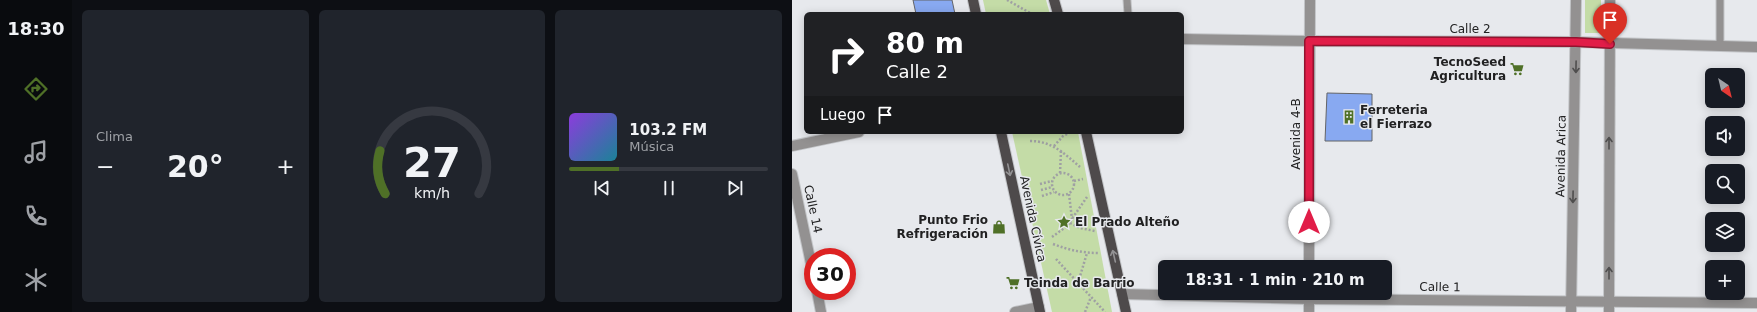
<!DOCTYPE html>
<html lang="es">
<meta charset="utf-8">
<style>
:root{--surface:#171b24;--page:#20242c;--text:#f1f3f6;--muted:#9ea1a6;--line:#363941;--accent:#4f7027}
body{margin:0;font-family:"DejaVu Sans",sans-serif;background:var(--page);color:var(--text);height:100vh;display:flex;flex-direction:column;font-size:15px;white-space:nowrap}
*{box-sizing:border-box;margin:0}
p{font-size:13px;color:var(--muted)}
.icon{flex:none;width:22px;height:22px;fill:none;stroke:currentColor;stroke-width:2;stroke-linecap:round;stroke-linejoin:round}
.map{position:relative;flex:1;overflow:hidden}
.drawer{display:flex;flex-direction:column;gap:10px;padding:10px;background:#0d0f14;width:720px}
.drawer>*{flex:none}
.hud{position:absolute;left:12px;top:12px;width:380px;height:122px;border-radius:6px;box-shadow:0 2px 10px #0003;background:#202124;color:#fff;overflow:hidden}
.needle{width:26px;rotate:145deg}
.controls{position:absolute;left:913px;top:68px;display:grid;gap:8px}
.controls a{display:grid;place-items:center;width:40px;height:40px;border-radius:6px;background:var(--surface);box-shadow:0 2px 10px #0003;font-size:20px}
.speed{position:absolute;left:12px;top:248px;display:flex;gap:8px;font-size:20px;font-weight:700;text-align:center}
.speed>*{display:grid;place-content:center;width:52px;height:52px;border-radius:50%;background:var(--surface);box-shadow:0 2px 10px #0003;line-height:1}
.speed .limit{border:6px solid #d22;background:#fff;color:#111}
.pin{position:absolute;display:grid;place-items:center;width:34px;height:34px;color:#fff;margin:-41px -17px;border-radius:50% 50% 50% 0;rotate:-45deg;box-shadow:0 0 4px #0007}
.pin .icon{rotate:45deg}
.me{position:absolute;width:44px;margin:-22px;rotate:0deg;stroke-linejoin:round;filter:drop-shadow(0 0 3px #0008)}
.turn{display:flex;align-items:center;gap:14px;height:84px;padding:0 16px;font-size:18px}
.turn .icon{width:52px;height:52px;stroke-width:2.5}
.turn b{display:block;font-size:28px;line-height:34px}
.then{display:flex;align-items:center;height:38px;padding:0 16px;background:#0003;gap:8px;font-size:15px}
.big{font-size:30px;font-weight:700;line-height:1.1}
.drawer .widget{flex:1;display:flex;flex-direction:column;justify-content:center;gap:6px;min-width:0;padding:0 14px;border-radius:6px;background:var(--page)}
.drawer .dial{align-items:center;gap:0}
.dial svg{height:104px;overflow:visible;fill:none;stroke:var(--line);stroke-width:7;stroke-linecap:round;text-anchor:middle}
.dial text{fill:var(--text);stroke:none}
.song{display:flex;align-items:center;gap:12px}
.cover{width:48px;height:48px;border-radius:6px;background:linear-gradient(135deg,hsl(270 70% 55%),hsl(190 70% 35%))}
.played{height:4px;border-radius:2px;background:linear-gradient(90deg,var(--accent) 25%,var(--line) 25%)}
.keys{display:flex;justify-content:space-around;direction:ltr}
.heat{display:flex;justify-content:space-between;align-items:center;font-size:22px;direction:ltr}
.drawer .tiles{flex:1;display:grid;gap:10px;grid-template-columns:repeat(3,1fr)}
.trip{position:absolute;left:366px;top:260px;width:234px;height:40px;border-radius:6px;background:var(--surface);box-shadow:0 2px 10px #0003;font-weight:700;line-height:40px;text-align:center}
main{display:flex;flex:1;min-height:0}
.tabs{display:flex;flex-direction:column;width:72px;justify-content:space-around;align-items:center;background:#090b0e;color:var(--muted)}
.tabs .icon{width:28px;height:28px}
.tabs .on{color:var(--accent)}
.tabs b{font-size:18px;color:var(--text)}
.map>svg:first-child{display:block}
.green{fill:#c4dca7}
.building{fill:#88a9f1;stroke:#636467}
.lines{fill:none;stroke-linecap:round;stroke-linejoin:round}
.service-casing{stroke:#c3c5c8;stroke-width:9}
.minor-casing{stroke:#c3c5c8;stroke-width:12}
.tertiary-casing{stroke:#c3c5c8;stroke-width:12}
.primary-casing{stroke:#c3c5c8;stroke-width:12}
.path{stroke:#9fa0a3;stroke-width:2.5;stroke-dasharray:2 2;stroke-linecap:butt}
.service{stroke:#939191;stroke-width:7}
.minor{stroke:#939191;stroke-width:10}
.tertiary{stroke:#939191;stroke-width:10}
.primary{stroke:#4e4a4b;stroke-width:10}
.oneway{stroke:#4f4e4e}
.oneway2{stroke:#939294}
.route-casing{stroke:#92132f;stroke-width:10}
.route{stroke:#e11d48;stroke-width:7}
.labels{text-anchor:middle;stroke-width:3;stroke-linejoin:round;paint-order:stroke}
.street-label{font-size:12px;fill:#212122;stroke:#e7e9ed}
.poi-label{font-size:12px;font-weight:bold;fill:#212122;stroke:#e7e9ed;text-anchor:start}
</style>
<main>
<nav class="tabs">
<b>18:30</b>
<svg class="icon on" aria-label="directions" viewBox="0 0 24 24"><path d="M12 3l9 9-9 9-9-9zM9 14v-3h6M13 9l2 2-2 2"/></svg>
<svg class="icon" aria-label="music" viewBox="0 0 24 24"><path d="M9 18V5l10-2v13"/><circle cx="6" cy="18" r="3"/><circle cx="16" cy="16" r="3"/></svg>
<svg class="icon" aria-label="phone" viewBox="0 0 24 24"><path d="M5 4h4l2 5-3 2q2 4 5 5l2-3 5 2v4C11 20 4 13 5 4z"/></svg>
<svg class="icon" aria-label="climate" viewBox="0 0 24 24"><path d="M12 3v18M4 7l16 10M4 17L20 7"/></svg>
</nav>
<section class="drawer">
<div class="tiles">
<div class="widget"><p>Clima</p>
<div class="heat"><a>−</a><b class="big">20°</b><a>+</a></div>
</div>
<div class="widget dial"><svg viewBox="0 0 100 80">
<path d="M14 69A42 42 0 1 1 86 69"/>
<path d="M14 69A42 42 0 0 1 10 36" stroke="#4f7027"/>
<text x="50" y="56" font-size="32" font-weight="700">27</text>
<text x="50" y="72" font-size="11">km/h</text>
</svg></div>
<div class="widget">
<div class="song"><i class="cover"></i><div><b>103.2 FM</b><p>Música</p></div></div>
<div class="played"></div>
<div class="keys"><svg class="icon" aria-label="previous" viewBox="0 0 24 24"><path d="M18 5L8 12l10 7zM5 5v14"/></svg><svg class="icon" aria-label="pause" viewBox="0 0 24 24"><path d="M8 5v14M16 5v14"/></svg><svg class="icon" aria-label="next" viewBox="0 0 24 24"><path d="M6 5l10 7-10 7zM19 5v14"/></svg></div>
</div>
</div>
</section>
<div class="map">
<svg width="965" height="312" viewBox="0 0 965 312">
<rect width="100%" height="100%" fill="#e7e9ed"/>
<g class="green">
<polygon points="191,0 254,0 258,14 194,14"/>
<rect x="793" y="0" width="16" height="33"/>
<polygon points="220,132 286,132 320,312 260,312"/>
</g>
<g class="building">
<polygon points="121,0 160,0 163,14 124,14"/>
<polygon points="535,93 580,94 580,141 533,141"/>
</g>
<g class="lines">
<g class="service-casing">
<g id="service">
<polyline points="335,0 336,14"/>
<polyline points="928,0 928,46"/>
</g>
</g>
<g class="minor-casing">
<g id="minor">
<polyline points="390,39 517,41 784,42 965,47"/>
<polyline points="0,146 67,132"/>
<polyline points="0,174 21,273"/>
<polyline points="517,267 518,0"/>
<polyline points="25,291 29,312"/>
<polyline points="330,294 517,299 965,303"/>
<polyline points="223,312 247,307"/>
<polyline points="517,312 517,294"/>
</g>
</g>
<g class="tertiary-casing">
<g id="tertiary">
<polyline points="779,312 784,0"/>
<polyline points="817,312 818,0"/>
</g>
</g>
<g class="primary-casing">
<g id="primary">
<polyline points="181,0 184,14"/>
<polyline points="262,0 266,14"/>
<polyline points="209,132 248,312"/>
<polyline points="294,132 334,312"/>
</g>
</g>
<g class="path">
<polyline points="215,0 240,14"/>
<path d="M238 141C260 141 273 154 288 167"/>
<polyline points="262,146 271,136 279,132"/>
<circle cx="271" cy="184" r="11"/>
<polyline points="268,173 269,151"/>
<polyline points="282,181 291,179"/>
<polyline points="248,184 260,181"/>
<polyline points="249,190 260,187"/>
<polyline points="277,194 280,219"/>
<polyline points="250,196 262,192"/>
<polyline points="278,223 288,228 303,231"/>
<polyline points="260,237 275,226 295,197"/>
<path d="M261 244C277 250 290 253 307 253"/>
<polyline points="264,259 313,312"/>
<polyline points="286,283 295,253"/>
<polyline points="293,312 299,297"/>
</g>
<use href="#service" class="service"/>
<use href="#minor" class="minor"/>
<use href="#tertiary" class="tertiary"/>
<use href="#primary" class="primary"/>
</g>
<defs><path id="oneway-shaft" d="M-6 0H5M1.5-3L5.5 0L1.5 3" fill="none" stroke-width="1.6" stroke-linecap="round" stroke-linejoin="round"/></defs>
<g class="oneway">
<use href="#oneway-shaft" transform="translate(784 67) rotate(91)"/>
<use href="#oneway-shaft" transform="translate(817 143) rotate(-90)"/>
<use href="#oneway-shaft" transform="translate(781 197) rotate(91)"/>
<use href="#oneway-shaft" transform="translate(817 273) rotate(-90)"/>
</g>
<g class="oneway2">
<use href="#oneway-shaft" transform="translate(217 170) rotate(78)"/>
<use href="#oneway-shaft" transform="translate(322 256) rotate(-103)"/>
</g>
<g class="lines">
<g class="route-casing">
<polyline id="route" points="517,222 517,41 784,42 818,44"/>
</g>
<use href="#route" class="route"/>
</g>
<defs>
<g id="supermarket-bare" transform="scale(1.08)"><path d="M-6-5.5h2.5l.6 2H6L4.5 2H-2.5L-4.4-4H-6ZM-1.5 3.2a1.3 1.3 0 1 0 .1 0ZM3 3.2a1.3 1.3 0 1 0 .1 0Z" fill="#4f7027" stroke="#e7e9ed" stroke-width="2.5" paint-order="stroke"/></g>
<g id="building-bare" transform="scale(1.08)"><path d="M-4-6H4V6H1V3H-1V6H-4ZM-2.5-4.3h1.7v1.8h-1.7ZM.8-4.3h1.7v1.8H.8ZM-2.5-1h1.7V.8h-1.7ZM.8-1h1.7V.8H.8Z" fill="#4f7027" stroke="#e7e9ed" stroke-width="2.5" paint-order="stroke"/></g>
<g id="sight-bare" transform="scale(1.08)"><path d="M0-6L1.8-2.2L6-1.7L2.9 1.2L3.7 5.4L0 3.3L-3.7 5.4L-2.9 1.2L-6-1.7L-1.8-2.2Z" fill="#4f7027" stroke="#e7e9ed" stroke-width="2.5" paint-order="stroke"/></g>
<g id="shop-bare" transform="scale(1.08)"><path d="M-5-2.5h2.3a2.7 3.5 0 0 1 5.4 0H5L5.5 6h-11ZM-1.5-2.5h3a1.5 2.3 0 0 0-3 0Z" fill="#4f7027" stroke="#e7e9ed" stroke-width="2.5" paint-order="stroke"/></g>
</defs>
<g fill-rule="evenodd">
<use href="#supermarket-bare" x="725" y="69"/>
<use href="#building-bare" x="557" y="117"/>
<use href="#sight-bare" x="272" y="222"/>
<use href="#shop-bare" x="207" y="227"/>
<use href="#supermarket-bare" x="221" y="283"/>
</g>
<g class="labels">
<g class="street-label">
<text x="678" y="33">Calle 2</text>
<text transform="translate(504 134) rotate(-90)" y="4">Avenida 4-B</text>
<text transform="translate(769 156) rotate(-89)" y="4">Avenida Arica</text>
<text transform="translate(21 209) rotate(78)" y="4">Calle 14</text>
<text transform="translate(241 219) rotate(78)" y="4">Avenida Cívica</text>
<text transform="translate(648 287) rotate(1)" y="4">Calle 1</text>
</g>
<g class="poi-label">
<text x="714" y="66" text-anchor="end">TecnoSeed<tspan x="714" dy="14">Agricultura</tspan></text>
<text x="568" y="114">Ferreteria<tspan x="568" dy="14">el Fierrazo</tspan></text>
<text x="196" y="224" text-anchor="end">Punto Frio<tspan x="196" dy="14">Refrigeración</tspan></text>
<text x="283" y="226">El Prado Alteño</text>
<text x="232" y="287">Teinda de Barrio</text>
</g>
</g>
</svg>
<div class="controls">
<a><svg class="needle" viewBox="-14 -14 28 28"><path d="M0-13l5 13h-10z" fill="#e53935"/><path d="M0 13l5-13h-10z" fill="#9ea1a6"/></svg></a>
<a><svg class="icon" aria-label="sound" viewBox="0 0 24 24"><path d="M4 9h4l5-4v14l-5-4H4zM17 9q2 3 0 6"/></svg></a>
<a><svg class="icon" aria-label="search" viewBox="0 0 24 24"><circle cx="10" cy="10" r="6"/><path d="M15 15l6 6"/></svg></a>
<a><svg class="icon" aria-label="layers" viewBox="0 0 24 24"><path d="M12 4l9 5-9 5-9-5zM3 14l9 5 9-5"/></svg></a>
<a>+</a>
</div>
<div class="speed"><div class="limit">30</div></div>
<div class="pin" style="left:818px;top:44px;background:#d93025"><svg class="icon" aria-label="arrive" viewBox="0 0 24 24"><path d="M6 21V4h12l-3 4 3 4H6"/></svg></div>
<svg class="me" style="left:517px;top:222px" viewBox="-20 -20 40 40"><circle r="19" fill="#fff"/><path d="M0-13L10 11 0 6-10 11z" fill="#e11d48"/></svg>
<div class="trip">18:31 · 1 min · 210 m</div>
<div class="hud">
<div class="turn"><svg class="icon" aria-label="right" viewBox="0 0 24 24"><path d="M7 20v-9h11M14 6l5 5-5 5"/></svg><div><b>80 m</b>Calle 2</div></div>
<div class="then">Luego<svg class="icon" aria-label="arrive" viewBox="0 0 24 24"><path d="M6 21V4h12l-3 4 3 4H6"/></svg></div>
</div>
</div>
</main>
